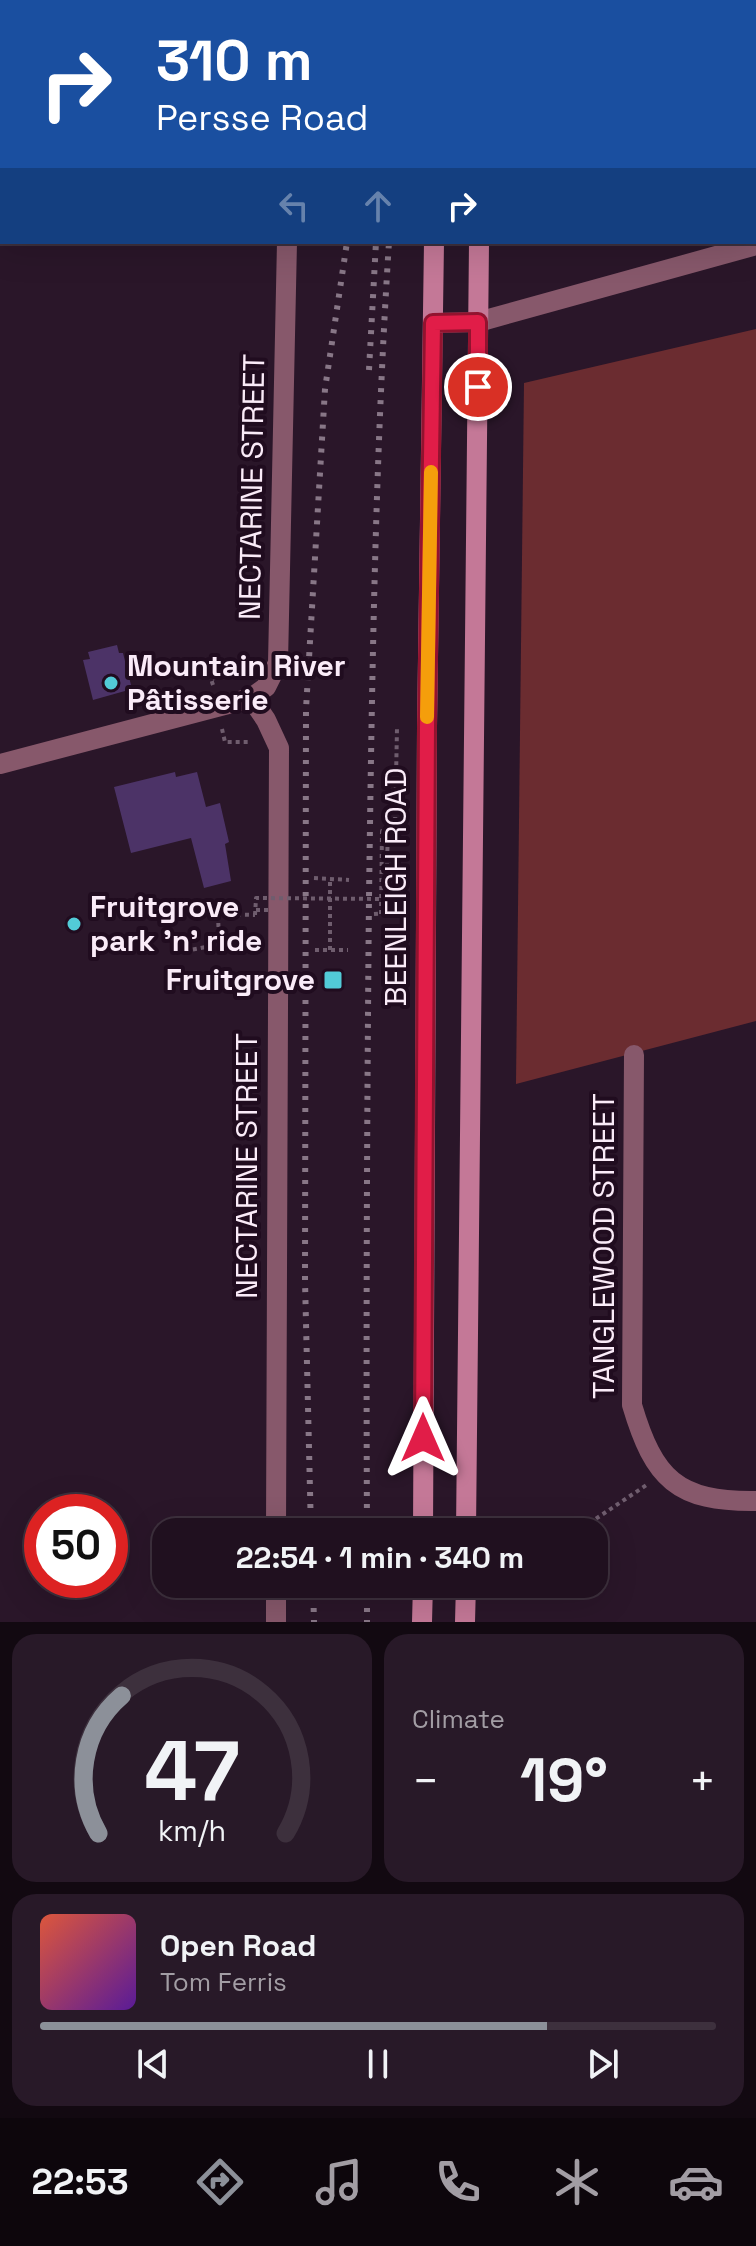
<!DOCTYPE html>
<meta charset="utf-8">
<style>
:root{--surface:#20101f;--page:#281928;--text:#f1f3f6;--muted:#a29da4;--line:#3d303d;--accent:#8c9099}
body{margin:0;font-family:"Space Grotesk",sans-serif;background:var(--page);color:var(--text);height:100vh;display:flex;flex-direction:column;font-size:30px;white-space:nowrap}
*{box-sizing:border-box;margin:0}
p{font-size:26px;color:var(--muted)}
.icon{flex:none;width:44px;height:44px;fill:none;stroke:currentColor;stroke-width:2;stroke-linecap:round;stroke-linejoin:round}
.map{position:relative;height:1622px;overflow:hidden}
.drawer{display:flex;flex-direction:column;gap:12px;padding:12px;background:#120911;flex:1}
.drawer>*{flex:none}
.banner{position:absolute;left:0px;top:0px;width:756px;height:244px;box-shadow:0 8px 32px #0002,0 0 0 2px var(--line);background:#1a4fa0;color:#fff;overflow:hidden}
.speed{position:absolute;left:24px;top:1494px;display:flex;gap:16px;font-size:40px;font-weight:700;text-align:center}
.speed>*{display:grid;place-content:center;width:104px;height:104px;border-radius:50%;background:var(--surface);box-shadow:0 8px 32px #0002,0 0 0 2px var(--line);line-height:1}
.speed .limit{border:12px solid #d22;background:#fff;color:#111}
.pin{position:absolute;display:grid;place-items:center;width:68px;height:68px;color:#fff;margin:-34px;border:4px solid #fff;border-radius:50%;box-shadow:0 2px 8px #0007}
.me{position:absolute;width:88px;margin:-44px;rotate:0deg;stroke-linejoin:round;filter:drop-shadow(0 0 6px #0008)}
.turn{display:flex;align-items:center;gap:28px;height:168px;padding:0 24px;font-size:36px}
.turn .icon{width:104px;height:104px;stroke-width:2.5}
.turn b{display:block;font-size:56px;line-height:68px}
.lanes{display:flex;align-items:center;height:76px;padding:0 24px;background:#0003;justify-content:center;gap:40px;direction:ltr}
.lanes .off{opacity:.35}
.big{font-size:60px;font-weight:700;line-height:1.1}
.drawer .widget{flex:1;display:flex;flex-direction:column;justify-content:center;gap:12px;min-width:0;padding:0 28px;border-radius:24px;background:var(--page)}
.drawer .dial{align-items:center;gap:0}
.dial svg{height:208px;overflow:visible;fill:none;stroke:var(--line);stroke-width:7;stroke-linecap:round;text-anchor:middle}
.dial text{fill:var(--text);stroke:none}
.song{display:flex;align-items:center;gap:24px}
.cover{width:96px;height:96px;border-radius:12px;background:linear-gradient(135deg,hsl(10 70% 55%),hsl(270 70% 35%))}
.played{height:8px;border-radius:4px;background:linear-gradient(90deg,var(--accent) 75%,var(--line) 75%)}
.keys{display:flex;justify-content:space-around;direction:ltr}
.heat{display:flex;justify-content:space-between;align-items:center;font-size:44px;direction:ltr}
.drawer .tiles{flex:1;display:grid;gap:12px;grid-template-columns:1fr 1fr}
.widget:last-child{grid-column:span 2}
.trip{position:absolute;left:152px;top:1518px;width:456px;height:80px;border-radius:24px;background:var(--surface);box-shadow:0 8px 32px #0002,0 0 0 2px var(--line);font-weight:700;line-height:80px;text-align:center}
.menu{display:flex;height:128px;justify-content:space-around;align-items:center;background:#0d060c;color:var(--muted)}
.menu .icon{width:56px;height:56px}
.menu .on{color:var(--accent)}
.menu b{font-size:36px;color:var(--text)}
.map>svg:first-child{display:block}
.forest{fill:#6b2c30}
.building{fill:#4c3367}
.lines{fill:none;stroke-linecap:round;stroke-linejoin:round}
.path{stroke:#6f5d6e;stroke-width:4;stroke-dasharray:4 4;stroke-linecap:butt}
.minor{stroke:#87586b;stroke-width:20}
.tertiary{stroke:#87586b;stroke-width:20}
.secondary{stroke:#c47897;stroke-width:20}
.rail{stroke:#887787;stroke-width:6;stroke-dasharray:4 8;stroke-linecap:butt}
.path-bridge{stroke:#6f5d6e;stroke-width:4;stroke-dasharray:4 4;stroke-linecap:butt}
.route-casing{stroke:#92132f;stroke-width:20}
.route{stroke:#e11d48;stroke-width:14}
.slow{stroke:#f59e0b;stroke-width:14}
.poi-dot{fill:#52cbd7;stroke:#200c1f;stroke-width:3}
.labels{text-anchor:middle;stroke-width:8;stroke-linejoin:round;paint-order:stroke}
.street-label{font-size:30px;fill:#faebf8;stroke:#200c1f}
.poi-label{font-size:30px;font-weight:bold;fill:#faebf8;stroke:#200c1f;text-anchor:start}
</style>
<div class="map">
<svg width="756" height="1622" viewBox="0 0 756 1622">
<rect width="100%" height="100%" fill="#2a1629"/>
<polygon class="forest" points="756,329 756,1021 516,1084 524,383"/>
<g class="building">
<polygon points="117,645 119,653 123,653 132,689 93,700 83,660 90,659 88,652"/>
<polygon points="175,772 176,777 197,772 206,807 220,803 229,842 225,844 231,881 204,888 191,838 131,853 114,787"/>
</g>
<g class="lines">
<g class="path">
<polyline points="213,685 211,679 250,668"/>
<polyline points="222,729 225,742 251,742"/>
<polyline points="314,878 349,880"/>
<polyline points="386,899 388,829"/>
<polyline points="374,914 387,913"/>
<polyline points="381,914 382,831 395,829 397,728"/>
<polyline points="219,943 218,914 255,915"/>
<polyline points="315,950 348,950"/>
<polyline points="330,950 330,879"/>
<polyline points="185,951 259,937"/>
<polyline points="576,1532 648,1484"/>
</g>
<g class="minor">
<polyline points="291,2 291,0"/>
<polyline points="251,698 266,720 279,748 276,1532"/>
<polyline points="0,764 251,698 266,687 278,663 287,242"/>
<path d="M634 1055 632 1405C654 1479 677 1502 756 1501"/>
<polyline points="276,1584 276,1622"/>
</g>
<polyline class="tertiary" points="433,323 478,322 756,245"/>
<g class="secondary">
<polyline points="460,2 461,0"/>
<polyline points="506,2 506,0"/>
<polyline points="423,1532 427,727 434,242"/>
<polyline points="466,1532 479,242"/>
<polyline points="422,1622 423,1584"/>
<polyline points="465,1622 466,1584"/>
</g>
<g class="rail">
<polyline points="383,2 384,0"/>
<polyline points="405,2 405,0"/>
<polyline points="418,2 418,0"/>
<polyline points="369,370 376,242"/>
<polyline points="311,1532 305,1281 306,709 325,389 347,242"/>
<path d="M367 1532C366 1320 367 1108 369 897 372 678 375 460 389 242"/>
<polyline points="313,1584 314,1622"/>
<polyline points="367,1584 367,1622"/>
</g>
<g class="path-bridge">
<polyline points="256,910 268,910"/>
<polyline points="255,915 256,898 386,899 387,913"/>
</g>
</g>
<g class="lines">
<g class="route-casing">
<polyline id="route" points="423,1438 427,727 433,323 478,322 478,387"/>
</g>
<use href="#route" class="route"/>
<polyline class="slow" points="427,717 431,472"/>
</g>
<g class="poi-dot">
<circle cx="111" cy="683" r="8"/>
<circle cx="74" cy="924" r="8"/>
<rect x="323" y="970" width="20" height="20" rx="4"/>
</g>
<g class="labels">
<g class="street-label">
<text transform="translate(252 487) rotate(-89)" y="10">NECTARINE STREET</text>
<text transform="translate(396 887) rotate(-90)" y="10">BEENLEIGH ROAD</text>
<text transform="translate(247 1166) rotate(-90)" y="10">NECTARINE STREET</text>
<text transform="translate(604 1246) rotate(-90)" y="10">TANGLEWOOD STREET</text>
</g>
<g class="poi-label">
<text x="127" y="676">Mountain River<tspan x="127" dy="34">Pâtisserie</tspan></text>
<text x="90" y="917">Fruitgrove<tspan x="90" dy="34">park 'n' ride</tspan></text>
<text x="315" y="990" text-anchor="end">Fruitgrove</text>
</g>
</g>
</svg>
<div class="speed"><div class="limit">50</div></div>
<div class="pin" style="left:478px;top:387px;background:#d93025"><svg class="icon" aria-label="arrive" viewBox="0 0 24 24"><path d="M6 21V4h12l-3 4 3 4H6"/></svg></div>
<svg class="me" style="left:423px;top:1438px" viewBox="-20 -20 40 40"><path d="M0-17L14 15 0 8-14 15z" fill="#e11d48" stroke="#fff" stroke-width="4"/></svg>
<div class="trip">22:54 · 1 min · 340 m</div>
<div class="banner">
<div class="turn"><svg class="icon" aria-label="right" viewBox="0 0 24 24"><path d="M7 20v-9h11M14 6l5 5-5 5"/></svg><div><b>310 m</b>Persse Road</div></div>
<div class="lanes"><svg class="icon off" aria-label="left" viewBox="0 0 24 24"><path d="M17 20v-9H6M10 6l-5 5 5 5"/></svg><svg class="icon off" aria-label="ahead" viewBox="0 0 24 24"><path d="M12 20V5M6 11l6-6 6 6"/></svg><svg class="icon" aria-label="right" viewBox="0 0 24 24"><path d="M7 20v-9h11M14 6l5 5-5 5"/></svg></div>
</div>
</div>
<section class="drawer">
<div class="tiles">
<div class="widget dial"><svg viewBox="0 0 100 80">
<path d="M14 69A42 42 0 1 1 86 69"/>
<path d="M14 69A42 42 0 0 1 23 16" stroke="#8c9099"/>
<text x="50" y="56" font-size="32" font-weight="700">47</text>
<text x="50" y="72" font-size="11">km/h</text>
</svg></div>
<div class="widget"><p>Climate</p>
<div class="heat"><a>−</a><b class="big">19°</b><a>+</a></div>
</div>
<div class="widget">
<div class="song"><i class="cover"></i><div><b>Open Road</b><p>Tom Ferris</p></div></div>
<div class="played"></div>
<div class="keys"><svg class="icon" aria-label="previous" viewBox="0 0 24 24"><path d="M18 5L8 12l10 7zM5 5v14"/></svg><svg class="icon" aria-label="pause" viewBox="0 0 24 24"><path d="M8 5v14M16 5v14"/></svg><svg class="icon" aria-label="next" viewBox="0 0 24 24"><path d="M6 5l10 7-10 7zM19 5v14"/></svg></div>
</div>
</div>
</section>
<nav class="menu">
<b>22:53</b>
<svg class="icon on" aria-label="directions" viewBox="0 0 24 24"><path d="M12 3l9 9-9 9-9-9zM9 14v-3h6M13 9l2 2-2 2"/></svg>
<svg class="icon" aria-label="music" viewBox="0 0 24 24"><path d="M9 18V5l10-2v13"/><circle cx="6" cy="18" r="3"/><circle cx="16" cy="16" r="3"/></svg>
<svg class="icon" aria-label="phone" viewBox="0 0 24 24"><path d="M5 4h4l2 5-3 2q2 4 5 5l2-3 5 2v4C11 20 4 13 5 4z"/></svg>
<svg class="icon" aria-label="climate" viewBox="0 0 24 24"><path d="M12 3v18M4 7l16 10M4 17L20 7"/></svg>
<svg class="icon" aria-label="car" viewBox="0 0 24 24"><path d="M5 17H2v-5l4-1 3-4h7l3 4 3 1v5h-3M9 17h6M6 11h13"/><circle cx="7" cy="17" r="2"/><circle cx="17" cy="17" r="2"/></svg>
</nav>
